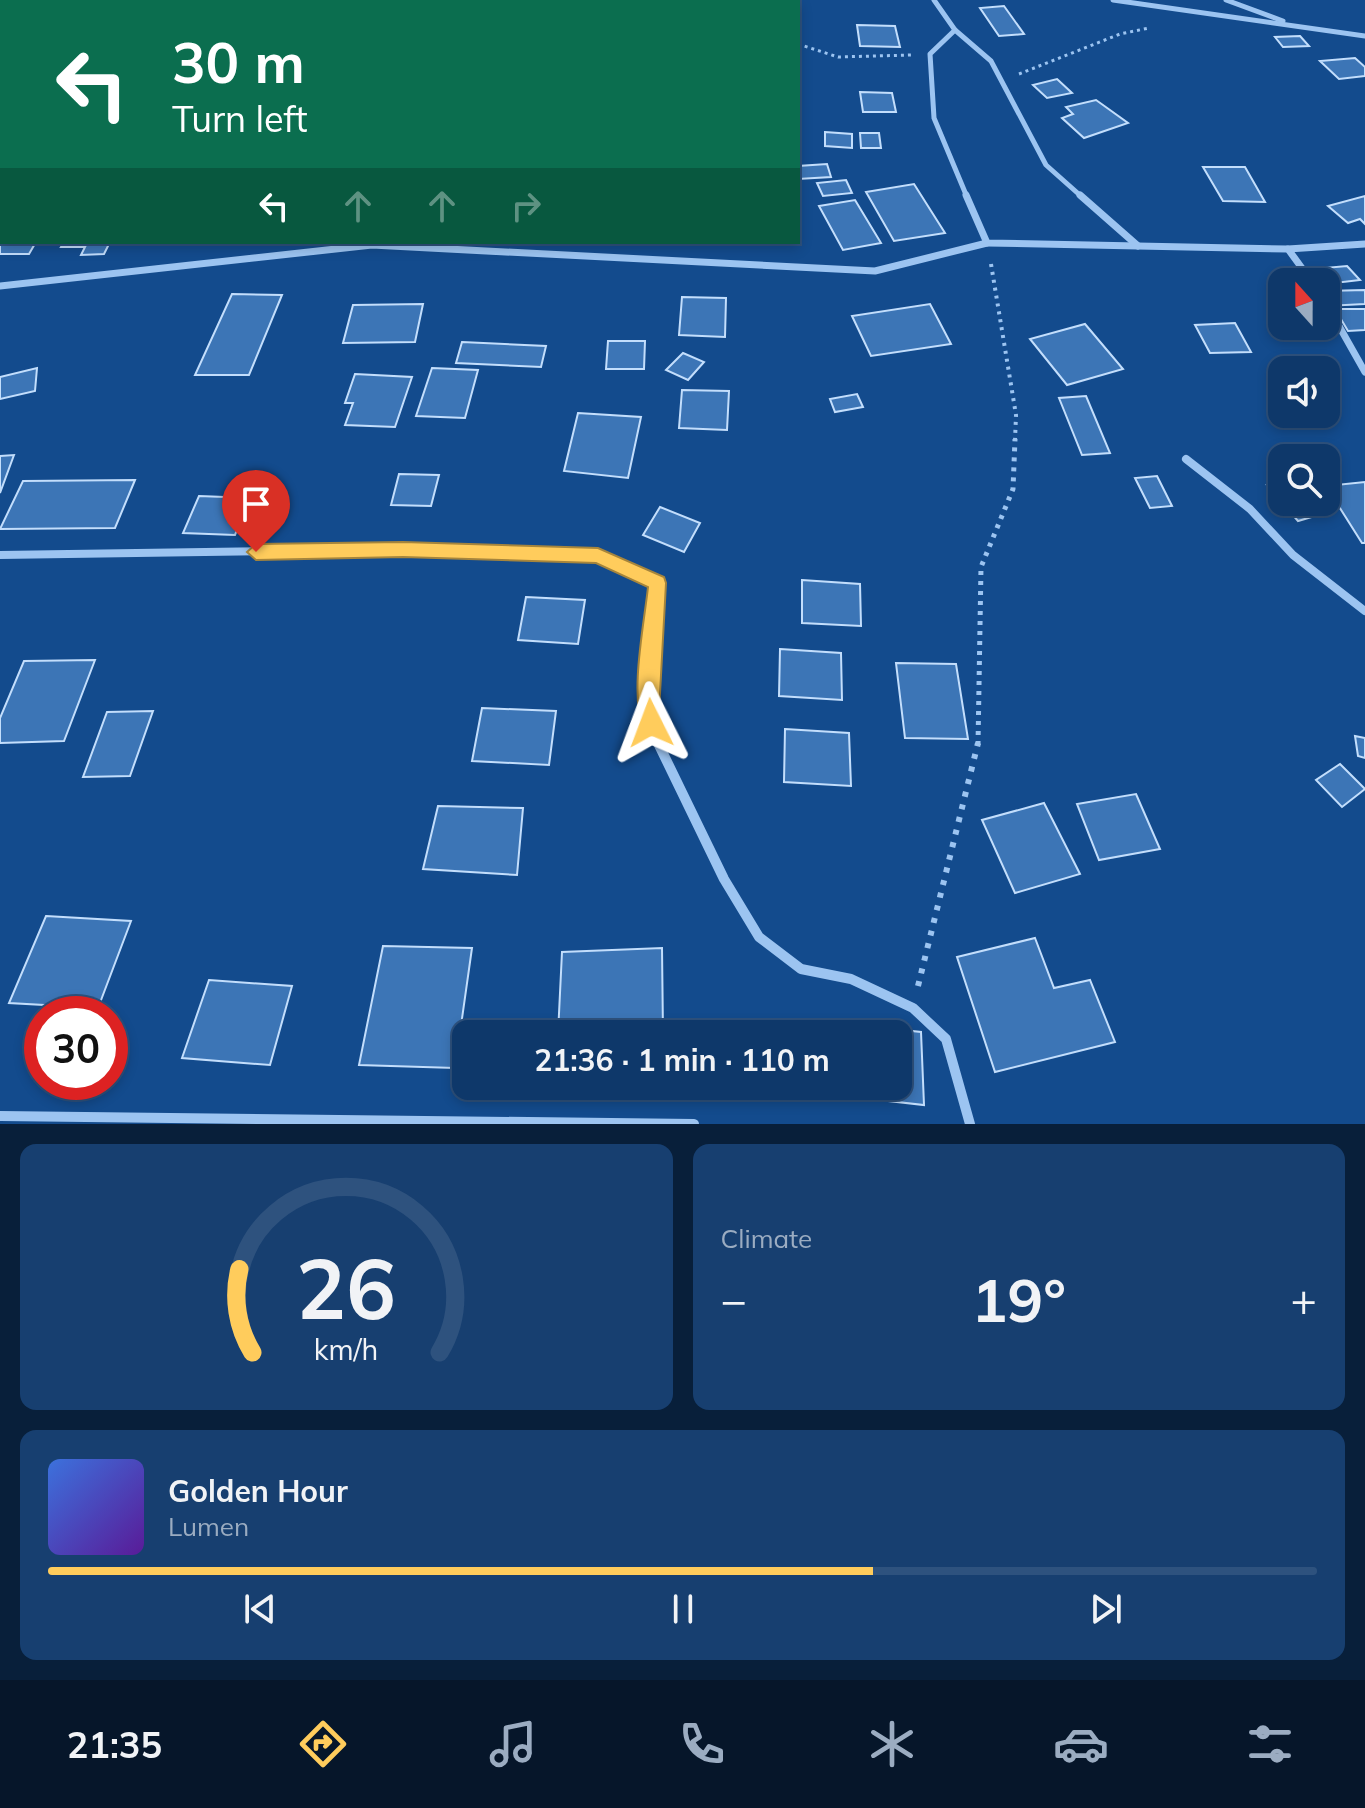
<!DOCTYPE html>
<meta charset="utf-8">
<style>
:root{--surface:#0e386a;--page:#173f70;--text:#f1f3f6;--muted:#9bacc1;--line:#2e527e;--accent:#ffcc5c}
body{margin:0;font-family:Mulish,sans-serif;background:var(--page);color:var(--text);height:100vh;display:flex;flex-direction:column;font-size:30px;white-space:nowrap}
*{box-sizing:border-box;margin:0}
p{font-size:26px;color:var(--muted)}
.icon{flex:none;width:44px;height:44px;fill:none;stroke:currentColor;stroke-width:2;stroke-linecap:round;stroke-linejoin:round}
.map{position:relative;height:1124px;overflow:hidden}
.sheet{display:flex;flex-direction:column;gap:20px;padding:20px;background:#081f3a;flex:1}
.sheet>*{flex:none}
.hud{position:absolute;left:0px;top:0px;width:800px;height:244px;box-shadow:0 4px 12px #0003,0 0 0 2px var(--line);background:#0b6e4f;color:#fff;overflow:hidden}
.needle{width:52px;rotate:339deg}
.controls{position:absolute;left:1268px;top:268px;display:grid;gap:16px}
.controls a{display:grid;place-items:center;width:72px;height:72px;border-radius:16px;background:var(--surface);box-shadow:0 4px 12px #0003,0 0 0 2px var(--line);font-size:40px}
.speed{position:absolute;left:24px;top:996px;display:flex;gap:16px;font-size:40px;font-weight:700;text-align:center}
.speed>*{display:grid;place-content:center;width:104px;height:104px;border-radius:50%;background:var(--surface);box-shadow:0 4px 12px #0003,0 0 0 2px var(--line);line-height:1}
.speed .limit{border:12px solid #d22;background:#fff;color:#111}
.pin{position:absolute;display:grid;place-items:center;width:68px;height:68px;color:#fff;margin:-82px -34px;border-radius:50% 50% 50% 0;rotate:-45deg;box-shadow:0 0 8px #0007}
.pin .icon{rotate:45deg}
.me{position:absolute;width:88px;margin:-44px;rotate:357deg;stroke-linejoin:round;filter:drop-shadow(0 0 6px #0008)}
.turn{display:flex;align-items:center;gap:28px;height:168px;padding:0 40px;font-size:36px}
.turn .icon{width:104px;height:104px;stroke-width:2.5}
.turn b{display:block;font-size:56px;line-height:68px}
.lanes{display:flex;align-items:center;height:76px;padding:0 40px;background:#0003;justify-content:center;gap:40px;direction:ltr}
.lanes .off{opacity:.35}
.big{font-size:60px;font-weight:700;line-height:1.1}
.sheet .card{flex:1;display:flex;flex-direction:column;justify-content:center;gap:12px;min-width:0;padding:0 28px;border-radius:16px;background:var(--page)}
.sheet .dial{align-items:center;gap:0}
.dial svg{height:208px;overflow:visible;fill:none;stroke:var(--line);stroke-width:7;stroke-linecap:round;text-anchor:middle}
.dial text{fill:var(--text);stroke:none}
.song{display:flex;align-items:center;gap:24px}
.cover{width:96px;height:96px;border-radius:12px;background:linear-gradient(135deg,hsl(220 70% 55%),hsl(270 70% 35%))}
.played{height:8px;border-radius:4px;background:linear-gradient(90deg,var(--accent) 65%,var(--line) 65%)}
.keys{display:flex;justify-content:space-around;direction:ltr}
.heat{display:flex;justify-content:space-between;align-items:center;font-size:44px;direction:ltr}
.sheet .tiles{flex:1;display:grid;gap:20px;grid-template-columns:1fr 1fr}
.card:last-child{grid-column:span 2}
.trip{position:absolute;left:452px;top:1020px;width:460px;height:80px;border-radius:16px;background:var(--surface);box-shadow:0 4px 12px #0003,0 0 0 2px var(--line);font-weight:700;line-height:80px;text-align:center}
.tabs{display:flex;height:128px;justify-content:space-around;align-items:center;background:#06162a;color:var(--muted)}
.tabs .icon{width:56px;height:56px}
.tabs .on{color:var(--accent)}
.tabs b{font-size:36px;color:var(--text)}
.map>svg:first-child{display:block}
.building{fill:#3c75b6;stroke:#c3defc;stroke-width:2}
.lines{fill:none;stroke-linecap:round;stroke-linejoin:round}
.path-far3{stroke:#9cc4f1;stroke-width:3;stroke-dasharray:3 4;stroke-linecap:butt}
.path-far2{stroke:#9cc4f1;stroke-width:4;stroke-dasharray:3 5;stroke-linecap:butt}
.path-far1{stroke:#9cc4f1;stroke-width:5;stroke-dasharray:4 6;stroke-linecap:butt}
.path{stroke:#9cc4f1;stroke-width:6;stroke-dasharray:5 8;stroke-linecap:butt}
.street-far3{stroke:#9cc4f1;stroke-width:5}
.street-far2{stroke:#9cc4f1;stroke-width:7}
.street-far1{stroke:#9cc4f1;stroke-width:8}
.street{stroke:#9cc4f1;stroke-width:10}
.route{fill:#ffcc5c;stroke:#a6853c;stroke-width:2}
</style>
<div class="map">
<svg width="1365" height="1124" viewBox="0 0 1365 1124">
<rect width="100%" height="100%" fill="#134b8d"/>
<g class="building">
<polygon points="1004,6 1024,34 999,36 980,8"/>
<polygon points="857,25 895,26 900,47 860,46"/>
<polygon points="1300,36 1309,46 1283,47 1275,37"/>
<polygon points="1355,58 1365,67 1365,76 1339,79 1320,61"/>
<polygon points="1057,79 1072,93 1047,98 1033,85"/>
<polygon points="860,92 892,93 896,112 863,112"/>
<polygon points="1096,100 1128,123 1084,138 1062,118 1073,114 1066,107"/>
<polygon points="825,132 852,134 852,148 825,146"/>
<polygon points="860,133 879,133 881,148 861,148"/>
<polygon points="827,164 831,177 798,179 798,166"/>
<polygon points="1203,167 1245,167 1265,202 1223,201"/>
<polygon points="846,180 852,193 823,196 817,183"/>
<polygon points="914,184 945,233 894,241 866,192"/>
<polygon points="1365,196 1365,224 1360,219 1348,223 1328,206"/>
<polygon points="855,200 881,243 843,250 819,206"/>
<polygon points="0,220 2,242 36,242 29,254 0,254"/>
<polygon points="64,242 110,242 104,254 81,255 85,247 61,247"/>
<polygon points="1347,266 1360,280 1326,284 1313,269"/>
<polygon points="1365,290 1365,304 1326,306 1326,291"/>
<polygon points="232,294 282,295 249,375 195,375"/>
<polygon points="682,297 726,298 725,337 679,335"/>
<polygon points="423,304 415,342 343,343 353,305"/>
<polygon points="930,304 951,344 871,356 852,316"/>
<polygon points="1335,309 1365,309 1365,330 1348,331"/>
<polygon points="1235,323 1251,352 1210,353 1195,325"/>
<polygon points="1085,324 1123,369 1067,385 1030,339"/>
<polygon points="608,341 645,341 644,369 606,369"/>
<polygon points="462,342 546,346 541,367 456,363"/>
<polygon points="683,353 704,362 688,380 666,370"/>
<polygon points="37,368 35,391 0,399 0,377"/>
<polygon points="432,368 478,370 465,418 416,416"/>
<polygon points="355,374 412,377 395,427 345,425 353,403 345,403"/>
<polygon points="682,390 729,391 727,430 679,428"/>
<polygon points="857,394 863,407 835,412 830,399"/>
<polygon points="1086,396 1110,453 1082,455 1059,398"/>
<polygon points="578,413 641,417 628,478 564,471"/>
<polygon points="14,455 0,493 0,456"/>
<polygon points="399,474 439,475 431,506 391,505"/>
<polygon points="1157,476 1172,506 1150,508 1135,478"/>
<polygon points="135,480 115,528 0,529 23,481"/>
<polygon points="1282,481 1282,502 1324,502 1332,511 1298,521 1267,485"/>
<polygon points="1365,482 1365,543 1362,543 1326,486"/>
<polygon points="199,496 250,498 235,535 183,533"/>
<polygon points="660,507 700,523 684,552 643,535"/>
<polygon points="802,580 860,584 861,626 802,623"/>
<polygon points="526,597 585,600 578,644 518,640"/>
<polygon points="780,649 841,653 842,700 779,696"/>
<polygon points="95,660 64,741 0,743 0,718 24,661"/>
<polygon points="896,663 956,664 968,739 905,738"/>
<polygon points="482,708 556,711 549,765 472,761"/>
<polygon points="153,711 130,776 83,777 107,712"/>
<polygon points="785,729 849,733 851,786 784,782"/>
<polygon points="1355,736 1365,738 1365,758 1358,756"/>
<polygon points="1340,764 1365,789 1342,807 1316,780"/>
<polygon points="1136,794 1160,849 1099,860 1077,804"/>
<polygon points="1044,803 1080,874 1015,893 982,820"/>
<polygon points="438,806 523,808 517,875 423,869"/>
<polygon points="46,916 131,921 98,1008 9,1003"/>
<polygon points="1035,938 1054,988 1090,980 1115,1042 995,1072 957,957"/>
<polygon points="383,946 472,948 455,1068 359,1065"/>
<polygon points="662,948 663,1034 558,1034 562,952"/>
<polygon points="209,980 292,986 270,1065 182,1058"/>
<polygon points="845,1024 921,1032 924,1105 845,1096 845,1086 898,1086 898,1034 845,1034"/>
</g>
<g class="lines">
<g class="path-far3">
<polyline points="798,44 838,57 911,55"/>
<polyline points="1019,74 1120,34 1149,28"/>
</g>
<polyline class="path-far2" points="991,264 1016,415 1015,441"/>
<polyline class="path-far1" points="978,745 981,567 1013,489 1015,439"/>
<polyline class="path" points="918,986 978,743"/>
<g class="street-far3">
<polyline points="934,0 955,30 930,54 934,118 967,197"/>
<polyline points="1113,0 1365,36"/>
<polyline points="1226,0 1283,21"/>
<polyline points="955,30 991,61 1046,165 1082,197"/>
</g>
<g class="street-far2">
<polyline points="966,195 987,243 1288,249 1312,282"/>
<polyline points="1080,195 1138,246"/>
<polyline points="1288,249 1365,244"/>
<polyline points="0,286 372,245 875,271 987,243"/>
<polyline points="1326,303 1365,372"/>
</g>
<g class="street-far1">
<polyline points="1186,459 1250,509 1293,555 1365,611"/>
<path d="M0 555 403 549 598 555 657 583C653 636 641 694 659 745"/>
</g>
<g class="street">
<polyline points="658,743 724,879 759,937 801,969 851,979 913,1008 946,1039 970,1124"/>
<polyline points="0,1116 694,1124"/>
</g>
</g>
<path class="route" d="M403 542 598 548 664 577 666 583 658 730 651 733 644 730C629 696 644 625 648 587L596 563 403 557 256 560 247 552 256 544Z"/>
</svg>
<div class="controls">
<a><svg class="needle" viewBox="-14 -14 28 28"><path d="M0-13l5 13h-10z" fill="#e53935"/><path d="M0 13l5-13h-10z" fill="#9bacc1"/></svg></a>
<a><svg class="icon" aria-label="sound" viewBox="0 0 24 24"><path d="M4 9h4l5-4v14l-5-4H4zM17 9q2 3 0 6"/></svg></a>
<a><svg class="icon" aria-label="search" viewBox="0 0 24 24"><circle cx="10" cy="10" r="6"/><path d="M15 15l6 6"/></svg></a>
</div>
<div class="speed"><div class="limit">30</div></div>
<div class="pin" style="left:256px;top:552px;background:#d93025"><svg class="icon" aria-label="arrive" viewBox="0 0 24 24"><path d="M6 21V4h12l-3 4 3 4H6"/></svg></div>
<svg class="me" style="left:651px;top:723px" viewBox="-20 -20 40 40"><path d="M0-17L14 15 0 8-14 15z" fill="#ffcc5c" stroke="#fff" stroke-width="4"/></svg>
<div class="trip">21:36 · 1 min · 110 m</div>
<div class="hud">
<div class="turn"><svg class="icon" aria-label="left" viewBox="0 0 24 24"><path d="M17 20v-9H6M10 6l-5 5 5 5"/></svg><div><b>30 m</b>Turn left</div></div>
<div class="lanes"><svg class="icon" aria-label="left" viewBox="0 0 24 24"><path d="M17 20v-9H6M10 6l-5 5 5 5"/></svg><svg class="icon off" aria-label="ahead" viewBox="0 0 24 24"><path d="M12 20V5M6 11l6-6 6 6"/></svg><svg class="icon off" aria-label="ahead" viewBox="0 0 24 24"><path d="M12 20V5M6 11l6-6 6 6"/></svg><svg class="icon off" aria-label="right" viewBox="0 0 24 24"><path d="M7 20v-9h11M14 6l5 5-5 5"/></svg></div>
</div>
</div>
<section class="sheet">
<div class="tiles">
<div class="card dial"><svg viewBox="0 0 100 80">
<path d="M14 69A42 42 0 1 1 86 69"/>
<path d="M14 69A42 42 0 0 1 9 37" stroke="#ffcc5c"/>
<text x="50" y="56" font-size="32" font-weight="700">26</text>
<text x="50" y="72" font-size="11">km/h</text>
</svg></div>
<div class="card"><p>Climate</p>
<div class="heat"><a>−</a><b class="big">19°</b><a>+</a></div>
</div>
<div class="card">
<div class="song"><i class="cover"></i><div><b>Golden Hour</b><p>Lumen</p></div></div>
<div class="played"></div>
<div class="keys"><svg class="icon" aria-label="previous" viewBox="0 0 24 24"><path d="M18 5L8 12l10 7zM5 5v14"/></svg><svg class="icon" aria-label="pause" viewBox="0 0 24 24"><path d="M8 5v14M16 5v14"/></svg><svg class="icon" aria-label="next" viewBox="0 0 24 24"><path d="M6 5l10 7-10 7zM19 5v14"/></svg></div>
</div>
</div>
</section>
<nav class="tabs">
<b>21:35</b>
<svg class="icon on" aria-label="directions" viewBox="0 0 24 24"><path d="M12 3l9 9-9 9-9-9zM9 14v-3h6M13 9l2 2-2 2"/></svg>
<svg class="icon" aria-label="music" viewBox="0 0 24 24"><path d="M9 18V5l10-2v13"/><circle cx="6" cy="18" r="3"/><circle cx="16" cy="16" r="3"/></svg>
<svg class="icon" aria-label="phone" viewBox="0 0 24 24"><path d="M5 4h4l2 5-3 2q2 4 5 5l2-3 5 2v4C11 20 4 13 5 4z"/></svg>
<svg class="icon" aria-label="climate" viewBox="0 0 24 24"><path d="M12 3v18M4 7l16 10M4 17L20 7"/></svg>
<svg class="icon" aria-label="car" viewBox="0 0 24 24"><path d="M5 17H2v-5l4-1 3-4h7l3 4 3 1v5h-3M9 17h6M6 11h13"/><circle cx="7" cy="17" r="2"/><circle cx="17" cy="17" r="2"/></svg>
<svg class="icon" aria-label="filters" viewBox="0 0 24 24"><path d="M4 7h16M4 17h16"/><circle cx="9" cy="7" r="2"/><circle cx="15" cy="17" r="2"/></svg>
</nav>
